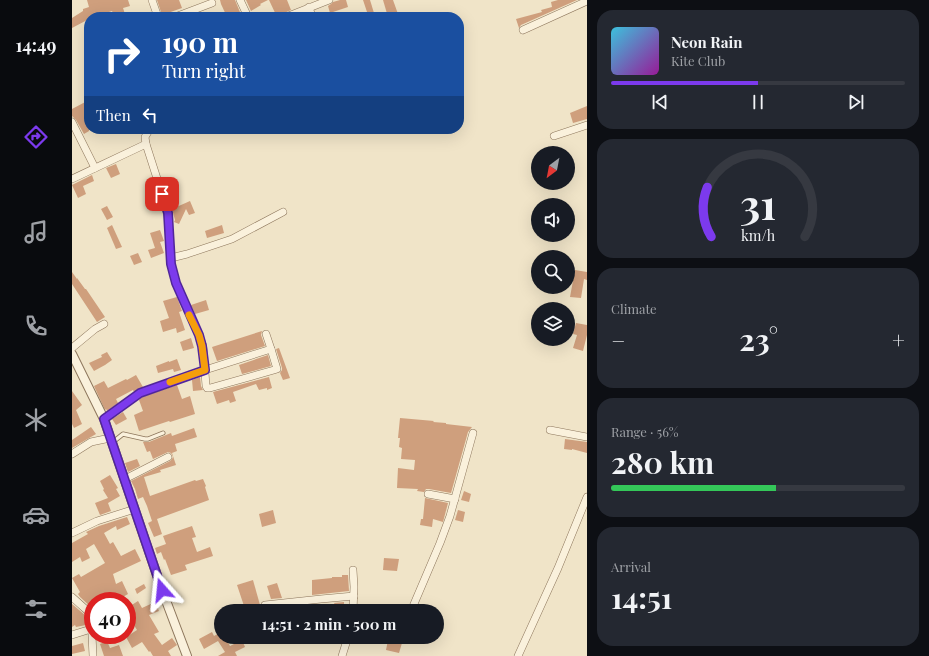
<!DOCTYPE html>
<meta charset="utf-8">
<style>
:root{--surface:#171b24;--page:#242831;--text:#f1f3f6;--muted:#9ea1a6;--line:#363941;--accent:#7c3aed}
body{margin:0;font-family:"Playfair Display",serif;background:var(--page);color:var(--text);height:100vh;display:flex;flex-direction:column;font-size:15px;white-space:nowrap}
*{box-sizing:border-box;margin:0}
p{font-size:13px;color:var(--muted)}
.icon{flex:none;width:22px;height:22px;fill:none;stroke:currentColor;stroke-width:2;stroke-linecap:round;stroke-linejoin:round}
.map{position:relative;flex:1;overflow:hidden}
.drawer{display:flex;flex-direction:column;gap:10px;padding:10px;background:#0d0f14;width:342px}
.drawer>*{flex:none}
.banner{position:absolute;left:12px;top:12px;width:380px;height:122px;border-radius:16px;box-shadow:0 4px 16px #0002;background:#1a4fa0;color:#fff;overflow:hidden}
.needle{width:26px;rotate:212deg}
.buttons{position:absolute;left:459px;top:146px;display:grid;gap:8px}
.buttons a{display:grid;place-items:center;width:44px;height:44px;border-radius:50%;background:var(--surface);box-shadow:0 4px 16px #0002;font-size:20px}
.speed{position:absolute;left:12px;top:592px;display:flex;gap:8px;font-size:20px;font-weight:700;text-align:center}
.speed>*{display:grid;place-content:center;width:52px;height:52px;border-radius:50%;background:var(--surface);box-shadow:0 4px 16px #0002;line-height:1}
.speed .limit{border:6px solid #d22;background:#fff;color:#111}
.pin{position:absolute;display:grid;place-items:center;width:34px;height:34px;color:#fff;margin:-17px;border-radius:8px;box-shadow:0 2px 6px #0006}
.me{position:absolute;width:44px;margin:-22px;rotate:342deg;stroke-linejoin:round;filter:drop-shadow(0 0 3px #0008)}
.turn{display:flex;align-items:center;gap:14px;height:84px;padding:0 12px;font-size:18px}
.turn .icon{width:52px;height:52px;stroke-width:2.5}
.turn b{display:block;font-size:28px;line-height:34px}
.then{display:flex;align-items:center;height:38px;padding:0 12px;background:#0003;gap:8px;font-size:15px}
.big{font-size:30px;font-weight:700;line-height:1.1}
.drawer .card{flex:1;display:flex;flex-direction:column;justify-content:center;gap:6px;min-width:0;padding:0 14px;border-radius:16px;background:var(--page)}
.drawer .dial{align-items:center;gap:0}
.dial svg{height:104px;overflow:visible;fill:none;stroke:var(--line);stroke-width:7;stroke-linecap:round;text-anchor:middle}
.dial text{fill:var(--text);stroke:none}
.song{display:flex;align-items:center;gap:12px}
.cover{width:48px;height:48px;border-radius:6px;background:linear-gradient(135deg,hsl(190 70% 55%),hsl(300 70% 35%))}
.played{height:4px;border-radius:2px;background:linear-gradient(90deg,var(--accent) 50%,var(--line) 50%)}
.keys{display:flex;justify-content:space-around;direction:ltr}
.heat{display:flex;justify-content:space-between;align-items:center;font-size:22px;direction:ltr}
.charge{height:6px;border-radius:3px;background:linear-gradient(90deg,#34c759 56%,var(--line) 0)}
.trip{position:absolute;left:142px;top:604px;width:230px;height:40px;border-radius:20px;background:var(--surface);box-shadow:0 4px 16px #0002;font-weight:700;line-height:40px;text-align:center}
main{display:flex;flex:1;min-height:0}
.tabs{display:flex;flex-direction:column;width:72px;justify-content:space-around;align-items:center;background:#090b0e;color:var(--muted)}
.tabs .icon{width:28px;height:28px}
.tabs .current{color:var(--accent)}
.tabs b{font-size:18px;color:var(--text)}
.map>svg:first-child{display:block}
.building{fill:#cf9f7d}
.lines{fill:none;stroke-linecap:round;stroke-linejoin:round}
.service-casing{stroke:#8d765c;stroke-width:5}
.minor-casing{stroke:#8d765c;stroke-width:8}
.tertiary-casing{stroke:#8d765c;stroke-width:10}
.service{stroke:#faf1dc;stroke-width:3.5}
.minor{stroke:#faf1dc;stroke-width:7}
.tertiary{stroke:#faf1dc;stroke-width:8}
.route-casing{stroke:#51269a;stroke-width:10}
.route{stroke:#7c3aed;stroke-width:7}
.slow{stroke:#f59e0b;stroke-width:7}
</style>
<main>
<nav class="tabs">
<b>14:49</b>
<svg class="icon current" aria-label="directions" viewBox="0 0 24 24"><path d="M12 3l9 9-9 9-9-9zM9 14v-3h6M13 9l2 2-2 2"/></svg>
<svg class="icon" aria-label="music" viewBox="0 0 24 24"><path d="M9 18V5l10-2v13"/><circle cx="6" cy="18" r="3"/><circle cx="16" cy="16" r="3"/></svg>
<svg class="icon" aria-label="phone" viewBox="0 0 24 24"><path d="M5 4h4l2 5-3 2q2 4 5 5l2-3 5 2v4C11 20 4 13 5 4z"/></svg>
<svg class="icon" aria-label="climate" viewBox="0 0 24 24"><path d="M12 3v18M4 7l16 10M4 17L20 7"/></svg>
<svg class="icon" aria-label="car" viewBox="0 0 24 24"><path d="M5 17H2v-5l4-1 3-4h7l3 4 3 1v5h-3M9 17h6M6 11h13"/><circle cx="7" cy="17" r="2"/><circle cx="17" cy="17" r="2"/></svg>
<svg class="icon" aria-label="filters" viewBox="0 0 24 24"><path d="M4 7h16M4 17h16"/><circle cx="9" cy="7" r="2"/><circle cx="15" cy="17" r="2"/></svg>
</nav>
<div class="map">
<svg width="515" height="656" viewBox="0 0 515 656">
<rect width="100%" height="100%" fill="#f0e4c8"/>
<g class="building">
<polygon points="15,0 56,0 58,6 51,8 54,17 43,17 40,11 22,17 17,17 17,19 0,28 0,18 11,11 11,9 17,7"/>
<polygon points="85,0 107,0 110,8 90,15"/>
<polygon points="148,0 163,0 170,17 155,17 149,4"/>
<polygon points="174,0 196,0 188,4 189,5 179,11"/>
<polygon points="197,0 215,0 219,10 210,14 209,17 205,17"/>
<polygon points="268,0 274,0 276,7 258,13 256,6 259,4 261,2"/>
<polygon points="291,0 298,0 302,13 296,15"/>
<polygon points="311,0 321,0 326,14 316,17"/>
<polygon points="486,0 505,0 449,25 447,28 444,19 470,12 469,10 480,7 479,2"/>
<polygon points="17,100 17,131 12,134 4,120 0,116 0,109"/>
<polygon points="515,106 515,119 501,123 498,113"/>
<polygon points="44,164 48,174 39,178 34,168"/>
<polygon points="20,175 22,181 11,186 14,194 6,198 0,185"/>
<polygon points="118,201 123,213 117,215 114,209 107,224 102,222 103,220 100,209"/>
<polygon points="35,206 41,217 35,220 29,209"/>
<polygon points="40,225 50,247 44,249 35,228"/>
<polygon points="150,225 152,233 135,238 133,231"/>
<polygon points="88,230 92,241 88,242 92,253 79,258 76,250 83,248 78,233"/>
<polygon points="66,253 70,262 62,265 58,256"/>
<polygon points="503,270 515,272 515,280 512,279 509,298 498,297"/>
<polygon points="0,272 5,279 5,278 13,289 14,289 33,317 25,322 0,284"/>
<polygon points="105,297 110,311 107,312 113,330 105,333 104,328 91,332 88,321 97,318 91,301"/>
<polygon points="134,300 137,310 123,314 119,305"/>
<polygon points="504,323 515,325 515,335 511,351 501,348 505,335 501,334"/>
<polygon points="190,331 189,335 193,346 145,361 140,347"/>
<polygon points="119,338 122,348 111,351 108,342"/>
<polygon points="207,348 218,378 211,380 208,373 210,370 210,368 204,349"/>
<polygon points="35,352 40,360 33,365 22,371 17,363 30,357 29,355"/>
<polygon points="196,355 199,366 170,374 167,365"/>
<polygon points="105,359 109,370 102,372 101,369 86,373 84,366 97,361 97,362"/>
<polygon points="64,375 71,387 62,392 61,390 44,399 46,403 35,411 34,409 33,410 22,386 32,381 36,388 54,379 55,380"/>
<polygon points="128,377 129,386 131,390 121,391 120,380"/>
<polygon points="197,377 200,388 195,390 195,388 187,390 184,384 161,392 164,401 158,403 157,400 145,404 141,392"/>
<polygon points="105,385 110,399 118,396 123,414 98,422 97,421 67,431 62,415 71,411 67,400 70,397"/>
<polygon points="0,391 10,405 4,410 10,424 2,428 0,424"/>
<polygon points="51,412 55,419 44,425 40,419"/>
<polygon points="328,418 362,421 361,422 374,423 374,424 400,427 396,432 379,493 357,489 354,489 352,492 345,491 346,489 325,488 326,468 342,470 343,460 329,459 330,448 327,447 328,438 326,438"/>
<polygon points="19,427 24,434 0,448 0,440"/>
<polygon points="122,428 125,437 103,444 105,451 100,453 104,465 88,470 89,472 72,477 78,496 123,480 124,481 131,479 134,486 133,487 137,500 85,519 90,534 82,537 76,523 80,521 75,506 71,497 66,499 63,489 59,481 98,461 100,459 101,457 99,453 96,452 81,459 78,451 75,452 71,442 77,442 99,433 100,436"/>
<polygon points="493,439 515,442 515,453 500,449 500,450 492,449"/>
<polygon points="65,459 68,466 56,472 53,463"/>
<polygon points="38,475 46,488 44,489 48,496 36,503 39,511 28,515 23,503 36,498 31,490 32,489 28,481"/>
<polygon points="392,491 399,494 397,502 389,500"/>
<polygon points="353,498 376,503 371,522 361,519 360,527 348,525 349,519 351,519"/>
<polygon points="201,510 204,523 190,527 187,514"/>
<polygon points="386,510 393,512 391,522 383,520"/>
<polygon points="55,517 58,524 45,530 44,526 32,533 38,544 41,542 49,556 63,549 69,561 41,574 44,584 50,581 56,594 44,601 33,601 30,596 21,601 21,607 20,608 8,597 6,594 8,592 0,578 7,574 9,577 33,563 22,544 14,549 18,558 10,562 8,557 0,562 0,543 16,534 14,532 27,526"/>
<polygon points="120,526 124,537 120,538 125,552 138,547 141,556 113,565 115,570 99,575 93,559 92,560 89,552 85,554 83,548 94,544 91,536"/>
<polygon points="312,558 327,559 325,571 311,570"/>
<polygon points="270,575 276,575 277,591 240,595 240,580 260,578 260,577 270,577"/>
<polygon points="181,580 188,605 173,609 165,585"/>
<polygon points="205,583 210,598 199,599 195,586"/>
<polygon points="72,584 74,588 65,594 63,589"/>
<polygon points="66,601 70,608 83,602 87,611 77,615 87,632 82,634 90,645 100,638 105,645 96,651 99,656 81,656 78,651 77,652 70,642 60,648 54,637 65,630 55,614 55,608"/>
<polygon points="272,602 272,611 218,611 218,607 253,604 253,606 263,605 262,603"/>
<polygon points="0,604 14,616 14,625 4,627 3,625 0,627"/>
<polygon points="140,632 142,636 149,632 149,637 153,637 158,646 170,640 173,647 163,652 165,656 146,656 153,652 146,641 132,649 127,639"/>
<polygon points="316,640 330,643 327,653 314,650"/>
<polygon points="35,641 38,648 47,645 51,656 32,656 28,644"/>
<polygon points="11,643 13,651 0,654 0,646"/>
</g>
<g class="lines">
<g class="service-casing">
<polyline id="service" points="41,442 51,434 73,439 76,439 91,433"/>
</g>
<g class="minor-casing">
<g id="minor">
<polyline points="80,0 86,17"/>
<polyline points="168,0 176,17"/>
<polyline points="237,7 240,17"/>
<polyline points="103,17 140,3"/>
<polyline points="214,17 257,0"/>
<polyline points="451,30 515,1"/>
<polyline points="0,122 23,168"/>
<polyline points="482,136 515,125"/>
<polyline points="0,179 74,144"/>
<polyline points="99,258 115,254 160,239 211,212"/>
<polyline points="194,334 199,349"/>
<polyline points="0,348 23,329 32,324"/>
<polyline points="32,419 68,393 133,370 199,349 205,369 202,370 138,388 135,388 134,386 131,346 127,335 104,283 99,264 96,213 90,194 74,144 73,137 76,132 77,129"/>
<polyline points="478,430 515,437"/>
<polyline points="0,454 19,442 38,438"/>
<polyline points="53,479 96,457"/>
<polyline points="356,494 383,499"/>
<polyline points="0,533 25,521 63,509"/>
<polyline points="0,597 19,614 21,656"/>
<polyline points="193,605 249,599 282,596"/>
<polyline points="281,611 282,587 281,570"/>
<polyline points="339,611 368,543 378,516 401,433"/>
<polyline points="0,635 19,629"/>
<polyline points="288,637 293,638 305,637"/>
<polyline points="270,656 276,637"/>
<polyline points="446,656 486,568 515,497"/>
</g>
</g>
<g class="tertiary-casing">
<polyline id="tertiary" points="0,354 32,419 90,590 115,656"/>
</g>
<use href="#service" class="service"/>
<use href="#minor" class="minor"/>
<use href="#tertiary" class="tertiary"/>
</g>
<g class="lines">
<g class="route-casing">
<polyline id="route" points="90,590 32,419 68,393 133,370 130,346 127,335 104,283 99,264 96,213 90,194"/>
</g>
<use href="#route" class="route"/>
<polyline class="slow" points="98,382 133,370 130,346 127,335 117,315"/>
</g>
</svg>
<div class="buttons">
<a><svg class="needle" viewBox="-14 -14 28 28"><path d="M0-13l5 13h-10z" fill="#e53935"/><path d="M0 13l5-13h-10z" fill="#9ea1a6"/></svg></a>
<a><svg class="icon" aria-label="sound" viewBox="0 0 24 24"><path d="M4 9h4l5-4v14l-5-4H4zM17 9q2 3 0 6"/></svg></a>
<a><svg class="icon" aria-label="search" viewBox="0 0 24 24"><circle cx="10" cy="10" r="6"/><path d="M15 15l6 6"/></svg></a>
<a><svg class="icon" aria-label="layers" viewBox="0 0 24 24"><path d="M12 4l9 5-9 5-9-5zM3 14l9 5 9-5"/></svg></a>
</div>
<div class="speed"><div class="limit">40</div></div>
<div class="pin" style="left:90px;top:194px;background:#d93025"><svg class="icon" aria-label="arrive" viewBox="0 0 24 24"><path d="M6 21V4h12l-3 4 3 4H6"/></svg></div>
<svg class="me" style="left:90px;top:590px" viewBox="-20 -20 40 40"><path d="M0-17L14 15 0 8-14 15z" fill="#7c3aed" stroke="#fff" stroke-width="4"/></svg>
<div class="trip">14:51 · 2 min · 500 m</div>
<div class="banner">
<div class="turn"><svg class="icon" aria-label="right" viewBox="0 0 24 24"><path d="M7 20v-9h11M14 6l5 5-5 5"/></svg><div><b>190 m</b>Turn right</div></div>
<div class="then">Then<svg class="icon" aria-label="left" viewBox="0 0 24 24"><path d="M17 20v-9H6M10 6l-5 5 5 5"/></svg></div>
</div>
</div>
<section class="drawer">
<div class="card">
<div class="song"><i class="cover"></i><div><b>Neon Rain</b><p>Kite Club</p></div></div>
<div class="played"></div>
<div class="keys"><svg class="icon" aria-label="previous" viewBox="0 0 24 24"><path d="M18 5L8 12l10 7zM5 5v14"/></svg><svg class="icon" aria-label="pause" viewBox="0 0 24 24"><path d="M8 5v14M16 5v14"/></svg><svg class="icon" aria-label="next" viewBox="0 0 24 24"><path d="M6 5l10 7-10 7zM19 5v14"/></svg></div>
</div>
<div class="card dial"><svg viewBox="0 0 100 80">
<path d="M14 69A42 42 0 1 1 86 69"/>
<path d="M14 69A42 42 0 0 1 11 31" stroke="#7c3aed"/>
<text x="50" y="56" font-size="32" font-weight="700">31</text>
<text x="50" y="72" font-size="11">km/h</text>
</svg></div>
<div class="card"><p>Climate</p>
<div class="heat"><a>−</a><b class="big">23°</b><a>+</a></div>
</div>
<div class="card"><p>Range · 56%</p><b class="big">280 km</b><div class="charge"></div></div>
<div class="card"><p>Arrival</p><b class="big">14:51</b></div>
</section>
</main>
